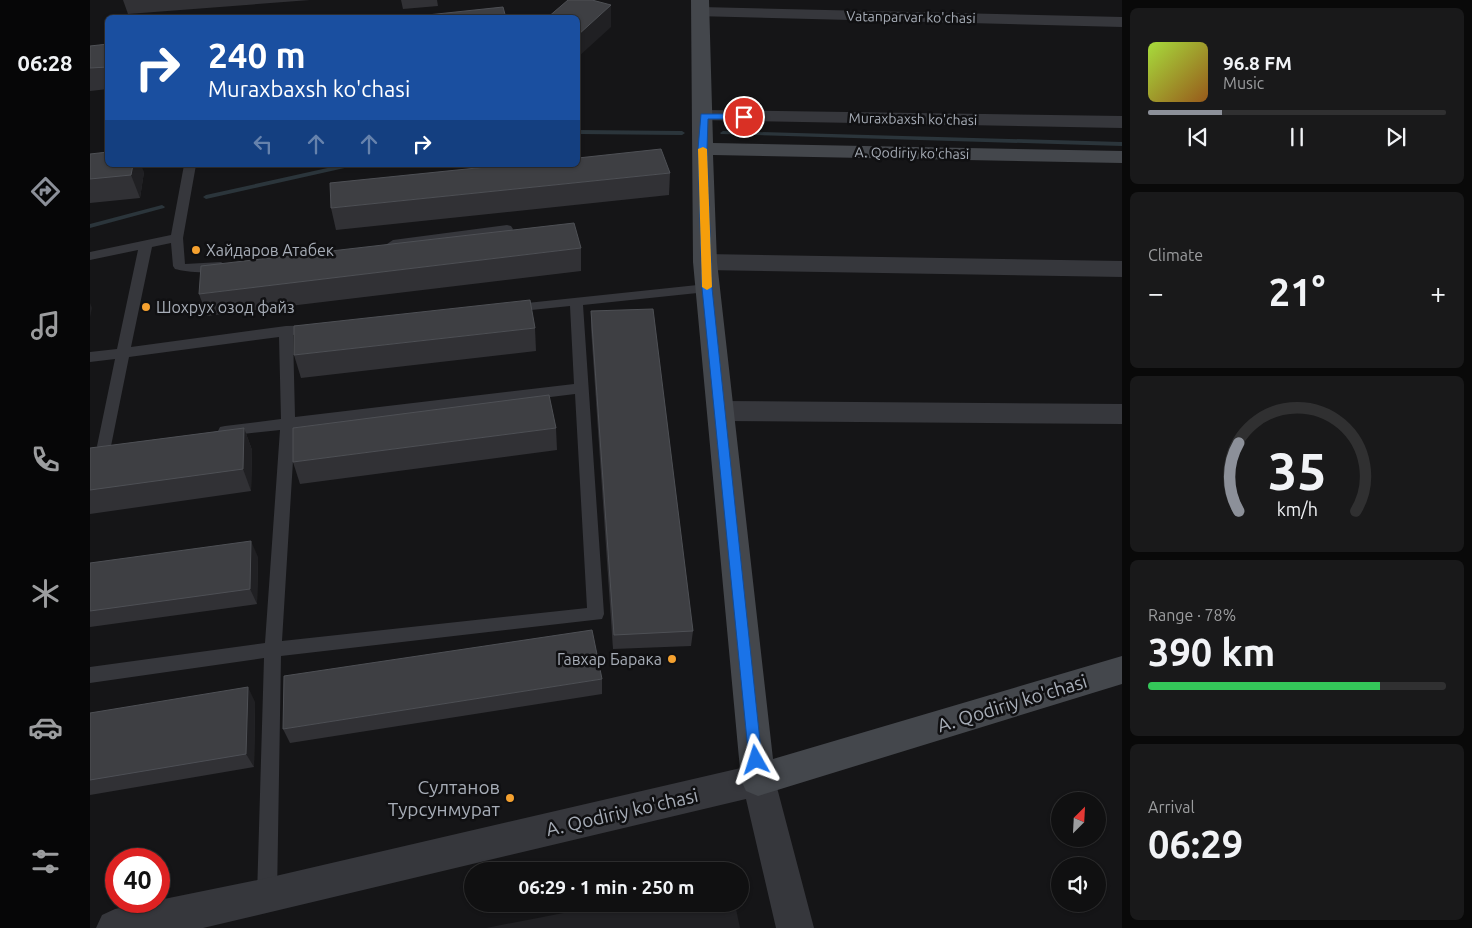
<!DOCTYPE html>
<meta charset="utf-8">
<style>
:root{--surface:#101011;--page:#19191a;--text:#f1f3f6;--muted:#9c9d9f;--line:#303031;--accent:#8c9099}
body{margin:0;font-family:Ubuntu,sans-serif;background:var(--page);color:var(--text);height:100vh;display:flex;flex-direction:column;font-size:19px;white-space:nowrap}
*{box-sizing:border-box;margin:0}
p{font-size:16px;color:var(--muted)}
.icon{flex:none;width:28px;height:28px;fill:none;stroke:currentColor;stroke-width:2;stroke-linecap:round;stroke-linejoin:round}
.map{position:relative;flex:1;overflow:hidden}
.details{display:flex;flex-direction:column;gap:8px;padding:8px;background:#090909;width:350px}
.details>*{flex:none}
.guide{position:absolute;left:15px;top:15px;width:475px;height:152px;border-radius:8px;box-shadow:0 1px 4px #0004,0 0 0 1px var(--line);background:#1a4fa0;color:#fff;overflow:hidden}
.needle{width:32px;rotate:24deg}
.fabs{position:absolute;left:961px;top:792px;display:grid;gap:10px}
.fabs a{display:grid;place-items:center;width:55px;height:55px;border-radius:50%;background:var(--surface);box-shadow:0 1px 4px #0004,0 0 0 1px var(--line);font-size:25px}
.speed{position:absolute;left:15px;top:848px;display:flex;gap:10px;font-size:25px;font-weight:700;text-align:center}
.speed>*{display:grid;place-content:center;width:65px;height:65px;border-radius:50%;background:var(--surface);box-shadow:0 1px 4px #0004,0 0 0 1px var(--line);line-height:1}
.speed .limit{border:8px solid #d22;background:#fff;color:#111}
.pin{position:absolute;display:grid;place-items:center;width:42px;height:42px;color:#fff;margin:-21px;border:2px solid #fff;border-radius:50%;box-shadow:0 1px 5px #0007}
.me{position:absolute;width:55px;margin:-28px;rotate:354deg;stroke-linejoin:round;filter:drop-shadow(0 0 4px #0008)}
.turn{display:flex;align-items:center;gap:18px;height:105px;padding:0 20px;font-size:22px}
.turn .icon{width:65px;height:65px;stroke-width:2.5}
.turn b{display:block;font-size:35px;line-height:42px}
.lanes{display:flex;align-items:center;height:48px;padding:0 20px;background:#0003;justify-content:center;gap:25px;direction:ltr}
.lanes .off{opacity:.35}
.big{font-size:38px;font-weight:700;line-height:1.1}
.details .widget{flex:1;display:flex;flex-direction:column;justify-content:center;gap:8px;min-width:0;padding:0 18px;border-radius:8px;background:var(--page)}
.details .dial{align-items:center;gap:0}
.dial svg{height:130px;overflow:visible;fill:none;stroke:var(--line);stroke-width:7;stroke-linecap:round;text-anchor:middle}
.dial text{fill:var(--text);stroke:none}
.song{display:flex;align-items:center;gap:15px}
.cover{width:60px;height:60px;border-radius:8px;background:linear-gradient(135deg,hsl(80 70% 55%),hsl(30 70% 35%))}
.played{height:5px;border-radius:2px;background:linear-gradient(90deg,var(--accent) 25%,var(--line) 25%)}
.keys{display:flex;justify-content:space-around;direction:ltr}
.heat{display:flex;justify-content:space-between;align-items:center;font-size:28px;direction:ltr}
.charge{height:8px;border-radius:4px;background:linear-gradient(90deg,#34c759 78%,var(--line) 0)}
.trip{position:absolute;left:374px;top:862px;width:285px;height:50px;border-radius:25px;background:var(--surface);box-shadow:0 1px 4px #0004,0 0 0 1px var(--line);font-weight:700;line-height:50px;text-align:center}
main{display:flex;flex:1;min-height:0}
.tabs{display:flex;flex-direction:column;width:90px;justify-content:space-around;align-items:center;background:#060607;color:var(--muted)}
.tabs .icon{width:35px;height:35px}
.tabs .selected{color:var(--accent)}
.tabs b{font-size:22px;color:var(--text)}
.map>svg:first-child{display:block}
.built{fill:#212124}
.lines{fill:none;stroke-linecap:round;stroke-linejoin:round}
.stream{fill:#2b353b;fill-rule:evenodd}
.lane{fill:#36373c;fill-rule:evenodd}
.street{fill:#36373c;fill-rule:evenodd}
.secondary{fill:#44474c;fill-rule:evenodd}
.wall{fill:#313135}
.shaded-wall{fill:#202023}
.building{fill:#3e3f43;stroke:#4e5055}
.route{fill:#1a73e8;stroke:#114b97}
.slow{fill:#f59e0b}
.poi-dot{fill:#f5a12f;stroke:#101012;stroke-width:2}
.labels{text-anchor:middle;stroke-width:5;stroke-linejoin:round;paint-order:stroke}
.far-street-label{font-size:14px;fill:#a7adb7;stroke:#101012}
.poi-label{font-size:16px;fill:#a7adb7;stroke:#101012;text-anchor:start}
.near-street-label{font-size:19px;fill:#a7adb7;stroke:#101012}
.near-poi-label{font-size:19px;fill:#a7adb7;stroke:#101012;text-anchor:end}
</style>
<main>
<nav class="tabs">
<b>06:28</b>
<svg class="icon selected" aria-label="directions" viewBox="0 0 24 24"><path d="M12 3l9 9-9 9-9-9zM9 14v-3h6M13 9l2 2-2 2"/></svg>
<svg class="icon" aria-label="music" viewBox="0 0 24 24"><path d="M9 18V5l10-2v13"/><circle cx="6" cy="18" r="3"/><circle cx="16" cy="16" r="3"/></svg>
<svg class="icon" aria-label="phone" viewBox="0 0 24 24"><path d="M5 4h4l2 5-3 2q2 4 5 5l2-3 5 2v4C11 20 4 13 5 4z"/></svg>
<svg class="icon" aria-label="climate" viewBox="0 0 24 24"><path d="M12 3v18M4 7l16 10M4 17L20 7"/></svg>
<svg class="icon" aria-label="car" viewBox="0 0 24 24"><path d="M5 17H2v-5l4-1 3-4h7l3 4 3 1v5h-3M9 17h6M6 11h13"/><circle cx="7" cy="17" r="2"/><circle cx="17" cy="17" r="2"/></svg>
<svg class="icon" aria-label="filters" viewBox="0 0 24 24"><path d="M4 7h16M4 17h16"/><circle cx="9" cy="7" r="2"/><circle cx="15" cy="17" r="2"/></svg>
</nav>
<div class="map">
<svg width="1032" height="928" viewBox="0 0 1032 928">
<rect width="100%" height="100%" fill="#151517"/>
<polygon class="built" points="520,904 645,904 650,928 396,928"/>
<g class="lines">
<g class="stream">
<polygon points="488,130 592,131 595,133 592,135 488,134"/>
<polygon points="633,131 1032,142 1032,146 631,134 630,133"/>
<polygon points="251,165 262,165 259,167 116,199 113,197 116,195"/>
<polygon points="72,205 75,207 74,208 0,228 0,224"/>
</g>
<g class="lane">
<path d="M94 165H106L93 238 95 264 131 262 137 266C129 276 96 272 85 269L83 266 81 243 62 247 41 347 196 326 230 325 232 328 230 331 203 335 205 417 484 384 480 306 422 312 417 311 415 308 417 305 617 284 623 288 617 292 493 305 514 614 512 619 191 656 187 896 184 903 177 906 170 903 167 896 174 658 0 683V667L175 643 190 430 135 436 130 435 128 431 130 427 135 426 191 419 189 337 39 357 21 446 19 450H9L7 446 25 359 0 362V352L27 349 48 250 0 260V252L81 235ZM485 394 497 608 192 641 205 428Z"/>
<polygon points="417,225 421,226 423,229 421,232 303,248 297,244 303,240"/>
</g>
<g class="street">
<polygon points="611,7 1032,17 1032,27 605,16 602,12 605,8"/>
<polygon points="614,110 1032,116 1032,128 607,120 604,116 607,112"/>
<polygon points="615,254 1032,261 1032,277 615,270 607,267 603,262 607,257"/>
<polygon points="630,401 1032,404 1032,424 630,421 621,418 617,411 621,404"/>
<polygon points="668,764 680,769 685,780 724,928 686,928 656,799 113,928 6,928 12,915 25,909 177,878"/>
</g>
<polygon class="secondary" points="601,0 619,0 623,143 1032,151 1032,163 623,155 627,262 683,759 1032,656 1032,684 668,796 656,791 651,780 603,262"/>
</g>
<g class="wall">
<polygon points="33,0 220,0 38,14"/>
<polygon points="311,0 347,0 348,6 313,9"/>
<polygon points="18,44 18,89 0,91 0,46"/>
<polygon points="0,154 54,172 50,198 0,203"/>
<polygon points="580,173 579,195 246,230 241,208"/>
<polygon points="491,248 491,271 117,316 109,294"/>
<polygon points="501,311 603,631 601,646 523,649 501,328"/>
<polygon points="445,328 446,351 211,378 204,355"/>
<polygon points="154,428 162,450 161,491 0,514 0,448"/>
<polygon points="466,428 467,450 210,484 203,462"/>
<polygon points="168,557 167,604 0,627 0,563"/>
<polygon points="512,679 512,694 200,743 193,729"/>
<polygon points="165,702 164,767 0,795 0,713"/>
</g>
<g class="shaded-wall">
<polygon points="521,5 521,27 488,57 488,35"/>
<polygon points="43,165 51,165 54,172 50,198 41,175"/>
<polygon points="0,303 2,308 0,317"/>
<polygon points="154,428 162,450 161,491 153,469"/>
<polygon points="161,541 168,557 167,604 160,589"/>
<polygon points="158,687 165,702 164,767 156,754"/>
</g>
<g class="building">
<polygon points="478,0 502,0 521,5 488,35 488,18 457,18"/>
<polygon points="413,7 416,18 309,18"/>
<polygon points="18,44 18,67 0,68 0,46"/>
<polygon points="571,149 580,173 241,208 240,183 416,165 488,165 488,158"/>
<polygon points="18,152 18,165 43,165 41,175 0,179 0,154"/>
<polygon points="484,223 491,248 109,294 111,266"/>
<polygon points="440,300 445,328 204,355 204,326"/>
<polygon points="563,309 603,631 524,635 501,311"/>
<polygon points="459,395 466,428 203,462 203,428"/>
<polygon points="154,428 153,469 0,490 0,448"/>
<polygon points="161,541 160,589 0,611 0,563"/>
<polygon points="502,630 512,679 193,729 194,676"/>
<polygon points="158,687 156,754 0,780 0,713"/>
</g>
<polygon class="route" points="611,114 654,114 658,117 654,119 618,119 617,149 622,288 672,760 670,765 666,767 661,765 659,760 612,288 608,149"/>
<polygon class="slow" points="613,147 617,149 622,287 617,290 612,287 608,149"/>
<g class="poi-dot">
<circle cx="106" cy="250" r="5"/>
<circle cx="56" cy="307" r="5"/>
<circle cx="582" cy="659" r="5"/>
<circle cx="420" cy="798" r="5"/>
</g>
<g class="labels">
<g class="far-street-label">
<text transform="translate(821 17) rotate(1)" y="5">Vatanparvar ko'chasi</text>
<text transform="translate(823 119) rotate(1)" y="5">Muraxbaxsh ko'chasi</text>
<text transform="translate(822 153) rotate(1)" y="5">A. Qodiriy ko'chasi</text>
</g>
<g class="poi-label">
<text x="116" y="256">Хайдаров Атабек</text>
<text x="66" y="313">Шохрух озод файз</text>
<text x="572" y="665" text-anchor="end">Гавхар Барака</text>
</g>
<g class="near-street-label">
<text transform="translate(922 703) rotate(-17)" y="7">A. Qodiriy ko'chasi</text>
<text transform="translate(532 812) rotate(-13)" y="7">A. Qodiriy ko'chasi</text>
</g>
<g class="near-poi-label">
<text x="410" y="794">Султанов<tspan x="410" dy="22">Турсунмурат</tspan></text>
</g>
</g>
</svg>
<div class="fabs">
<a><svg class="needle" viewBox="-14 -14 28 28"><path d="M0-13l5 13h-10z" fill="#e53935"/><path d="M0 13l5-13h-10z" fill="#9c9d9f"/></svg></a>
<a><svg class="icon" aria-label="sound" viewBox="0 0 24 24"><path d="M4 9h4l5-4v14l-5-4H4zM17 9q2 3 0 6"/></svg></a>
</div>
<div class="speed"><div class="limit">40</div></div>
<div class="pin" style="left:654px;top:117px;background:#d93025"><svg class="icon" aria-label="arrive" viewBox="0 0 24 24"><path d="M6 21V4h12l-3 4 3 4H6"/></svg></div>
<svg class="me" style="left:666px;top:760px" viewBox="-20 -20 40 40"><path d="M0-17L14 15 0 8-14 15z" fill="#1a73e8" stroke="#fff" stroke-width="4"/></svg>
<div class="trip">06:29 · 1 min · 250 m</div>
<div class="guide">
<div class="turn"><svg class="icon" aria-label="right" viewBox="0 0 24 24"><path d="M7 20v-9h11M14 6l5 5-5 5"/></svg><div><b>240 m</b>Muraxbaxsh ko'chasi</div></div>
<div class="lanes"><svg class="icon off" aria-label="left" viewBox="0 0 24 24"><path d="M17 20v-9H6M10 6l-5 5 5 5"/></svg><svg class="icon off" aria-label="ahead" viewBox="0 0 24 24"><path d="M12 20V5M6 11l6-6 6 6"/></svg><svg class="icon off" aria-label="ahead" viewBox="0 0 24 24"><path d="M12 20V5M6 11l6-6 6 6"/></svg><svg class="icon" aria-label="right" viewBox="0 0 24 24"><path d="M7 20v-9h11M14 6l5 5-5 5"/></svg></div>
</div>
</div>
<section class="details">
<div class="widget">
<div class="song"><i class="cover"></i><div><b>96.8 FM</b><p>Music</p></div></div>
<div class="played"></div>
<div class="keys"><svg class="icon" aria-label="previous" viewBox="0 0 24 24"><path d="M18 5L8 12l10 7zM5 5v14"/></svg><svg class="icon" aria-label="pause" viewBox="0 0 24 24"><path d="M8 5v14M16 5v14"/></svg><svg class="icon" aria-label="next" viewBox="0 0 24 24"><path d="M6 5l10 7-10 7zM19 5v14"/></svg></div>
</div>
<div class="widget"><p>Climate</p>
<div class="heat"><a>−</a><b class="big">21°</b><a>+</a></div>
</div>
<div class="widget dial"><svg viewBox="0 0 100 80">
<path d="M14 69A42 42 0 1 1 86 69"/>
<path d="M14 69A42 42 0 0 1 14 27" stroke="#8c9099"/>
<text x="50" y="56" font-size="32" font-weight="700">35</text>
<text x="50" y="72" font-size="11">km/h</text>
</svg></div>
<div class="widget"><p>Range · 78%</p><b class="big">390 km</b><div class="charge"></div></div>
<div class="widget"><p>Arrival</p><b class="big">06:29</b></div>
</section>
</main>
